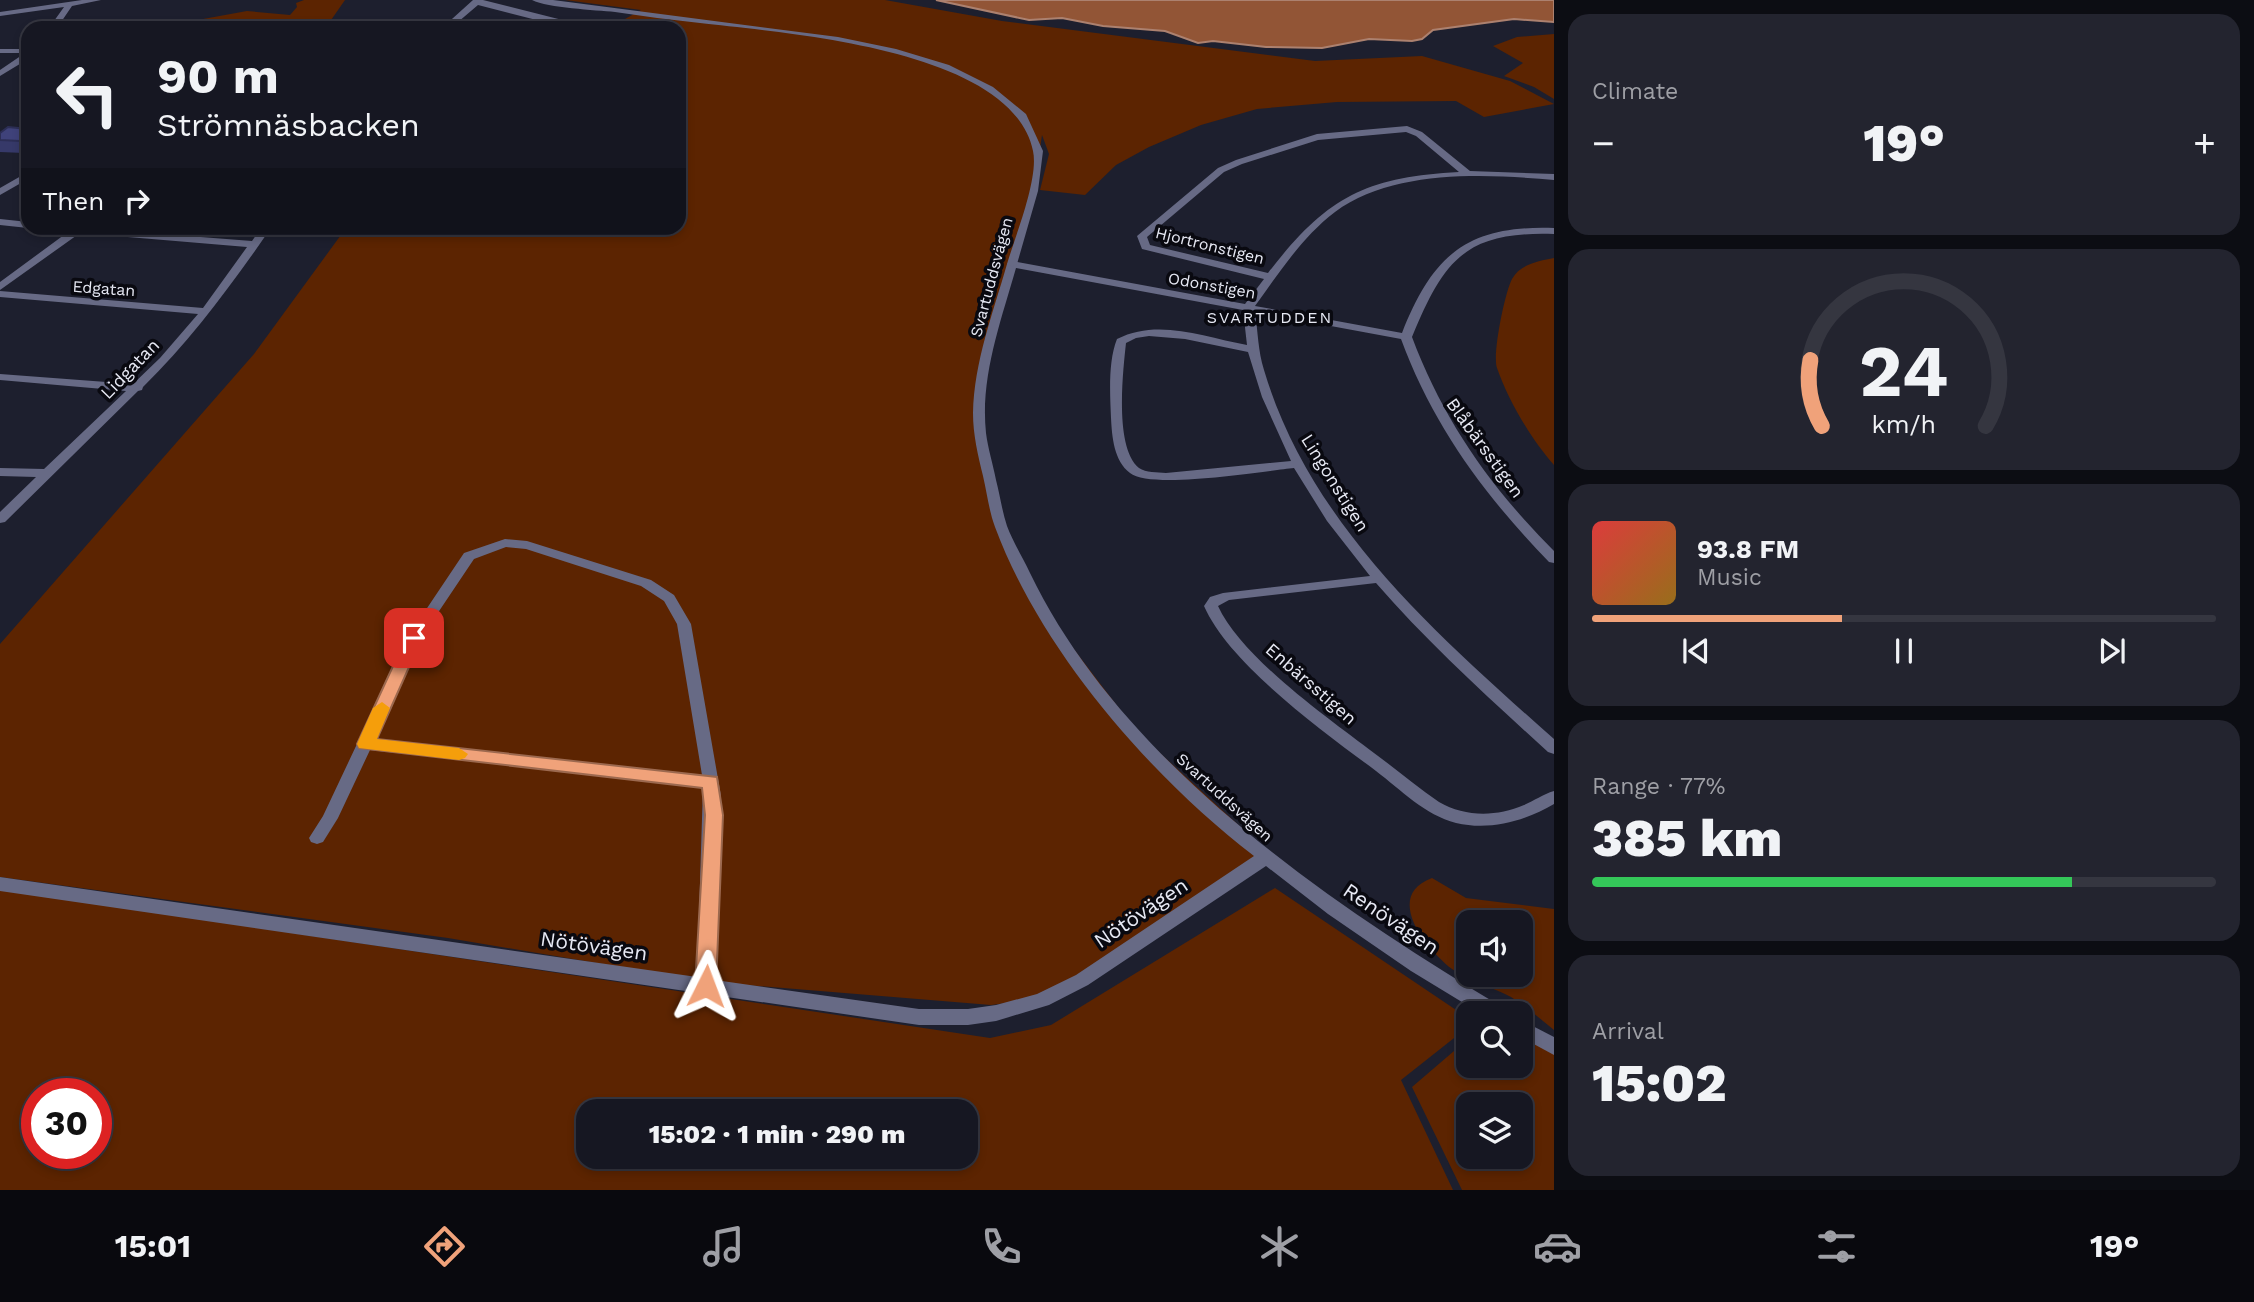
<!DOCTYPE html>
<meta charset="utf-8">
<style>
:root{--surface:#161722;--page:#23242f;--text:#f1f3f6;--muted:#9e9fa5;--line:#353640;--accent:#f0a27a}
body{margin:0;font-family:"Work Sans",sans-serif;background:var(--page);color:var(--text);height:100vh;display:flex;flex-direction:column;font-size:26px;white-space:nowrap}
*{box-sizing:border-box;margin:0}
p{font-size:23px;color:var(--muted)}
.icon{flex:none;width:38px;height:38px;fill:none;stroke:currentColor;stroke-width:2;stroke-linecap:round;stroke-linejoin:round}
.map{position:relative;flex:1;overflow:hidden}
.side{display:flex;flex-direction:column;gap:14px;padding:14px;background:#0c0d13;width:700px}
.side>*{flex:none}
.banner{position:absolute;left:21px;top:21px;width:665px;height:214px;border-radius:21px;box-shadow:0 4px 10px #0003,0 0 0 2px var(--line);background:#161722;color:var(--text);overflow:hidden}
.fabs{position:absolute;left:1456px;top:910px;display:grid;gap:14px}
.fabs a{display:grid;place-items:center;width:77px;height:77px;border-radius:14px;background:var(--surface);box-shadow:0 4px 10px #0003,0 0 0 2px var(--line);font-size:35px}
.speed{position:absolute;left:21px;top:1078px;display:flex;gap:14px;font-size:35px;font-weight:700;text-align:center}
.speed>*{display:grid;place-content:center;width:91px;height:91px;border-radius:50%;background:var(--surface);box-shadow:0 4px 10px #0003,0 0 0 2px var(--line);line-height:1}
.speed .limit{border:10px solid #d22;background:#fff;color:#111}
.pin{position:absolute;display:grid;place-items:center;width:60px;height:60px;color:#fff;margin:-30px;border-radius:14px;box-shadow:0 4px 10px #0006}
.me{position:absolute;width:77px;margin:-38px;rotate:3deg;stroke-linejoin:round;filter:drop-shadow(0 0 5px #0008)}
.turn{display:flex;align-items:center;gap:24px;height:147px;padding:0 21px;font-size:32px}
.turn .icon{width:91px;height:91px;stroke-width:2.5}
.turn b{display:block;font-size:49px;line-height:60px}
.then{display:flex;align-items:center;height:66px;padding:0 21px;background:#0003;gap:14px;font-size:26px}
.big{font-size:52px;font-weight:800;line-height:1.1}
.side .widget{flex:1;display:flex;flex-direction:column;justify-content:center;gap:10px;min-width:0;padding:0 24px;border-radius:21px;background:var(--page)}
.side .dial{align-items:center;gap:0}
.dial svg{height:182px;overflow:visible;fill:none;stroke:var(--line);stroke-width:7;stroke-linecap:round;text-anchor:middle}
.dial text{fill:var(--text);stroke:none}
.song{display:flex;align-items:center;gap:21px}
.cover{width:84px;height:84px;border-radius:10px;background:linear-gradient(135deg,hsl(0 70% 55%),hsl(40 70% 35%))}
.played{height:7px;border-radius:4px;background:linear-gradient(90deg,var(--accent) 40%,var(--line) 40%)}
.keys{display:flex;justify-content:space-around;direction:ltr}
.heat{display:flex;justify-content:space-between;align-items:center;font-size:38px;direction:ltr}
.charge{height:10px;border-radius:5px;background:linear-gradient(90deg,#34c759 77%,var(--line) 0)}
.trip{position:absolute;left:576px;top:1099px;width:402px;height:70px;border-radius:21px;background:var(--surface);box-shadow:0 4px 10px #0003,0 0 0 2px var(--line);font-weight:800;line-height:70px;text-align:center}
.dock{display:flex;height:112px;justify-content:space-around;align-items:center;background:#09090e;color:var(--muted)}
.dock .icon{width:49px;height:49px}
.dock .current{color:var(--accent)}
.dock b{font-size:32px;color:var(--text)}
main{display:flex;flex:1;min-height:0}
.map>svg:first-child{display:block}
.green{fill:#5c2401;fill-rule:evenodd}
.water{fill:#925536;stroke:#ac816f;stroke-width:2}
.lines{fill:none;stroke-linecap:round;stroke-linejoin:round}
.minor{fill:#676a85;fill-rule:evenodd}
.tertiary{fill:#676a85;fill-rule:evenodd}
.wall{fill:#363969}
.shaded-wall{fill:#2c2e55}
.building{fill:#3f427a;stroke:#2c2e55;stroke-width:2}
.route{fill:#f0a27a;stroke:#9c694f;stroke-width:2}
.slow{fill:#f59e0b}
.labels{text-anchor:middle;stroke-width:7;stroke-linejoin:round;paint-order:stroke}
.far-street-label{font-size:16px;fill:#e7e9f4;stroke:#090910}
.far-neighbourhood-label{font-size:16px;letter-spacing:2px;fill:#e7e9f4;stroke:#090910}
.street-label{font-size:18px;fill:#e7e9f4;stroke:#090910}
.near-street-label{font-size:21px;fill:#e7e9f4;stroke:#090910}
</style>
<main>
<div class="map">
<svg width="1554" height="1190" viewBox="0 0 1554 1190">
<rect width="100%" height="100%" fill="#1d1f2e"/>
<g class="green">
<polygon points="304,0 345,0 329,23 330,28 173,28 172,23 177,20 203,19 247,11 290,15 297,7 296,3"/>
<polygon points="565,0 885,0 1002,21 1315,61 1422,56 1510,81 1554,104 1484,117 1456,101 1337,102 1257,109 1201,125 1149,147 1116,165 1085,195 1040,190 1049,154 1042,135 1036,175 982,378 985,482 1034,597 1137,732 1272,856 1065,983 1030,1000 991,1005 709,982 448,938 0,877 0,644 254,354 346,228 679,228 679,28 609,28 641,10"/>
<polygon points="1554,34 1554,99 1534,87 1504,76 1523,63 1493,46 1517,37"/>
<path d="M1554 258V465C1531 439 1508 400 1497 368 1492 355 1505 292 1512 279 1520 264 1539 261 1554 258Z"/>
<path d="M1432 878 1466 898 1554 909V1030C1540 1019 1526 1006 1511 997 1493 987 1469 982 1452 969 1426 949 1383 896 1432 878ZM1468 922H1521V975H1468Z"/>
<path d="M1275 888 1468 1018V1027L1401 1080 1453 1190H0V889L990 1038 1051 1025ZM37 1094H96V1153H37ZM588 1111H966V1157H588Z"/>
<path d="M1468 1039V1066H1521V1040L1554 1046V1190H1462L1412 1087ZM1468 1104H1521V1157H1468Z"/>
</g>
<polygon class="water" points="936,0 1554,0 1554,22 1514,19 1433,30 1422,39 1412,41 1369,39 1322,48 1266,47 1213,41 1198,43 1165,31 1103,26 1062,18 1029,20"/>
<g class="lines">
<g class="minor">
<polygon points="473,0 483,0 594,28 552,28 556,25 478,5 451,28 442,28"/>
<polygon points="349,26 362,28 345,28"/>
<rect x="0" y="49" width="28" height="4"/>
<path d="M1407 126 1422 132 1470 171 1554 174V180C1486 174 1393 169 1335 212 1302 237 1279 273 1255 306L1402 333C1433 254 1468 225 1554 228V234C1465 231 1444 260 1412 337 1443 420 1491 488 1554 551V563L1549 562C1485 496 1433 426 1401 339L1255 312C1258 332 1258 351 1264 370 1310 525 1438 636 1554 739V754L1548 752C1489 698 1429 644 1376 583L1229 600 1218 606C1241 657 1329 719 1374 753 1396 769 1417 787 1439 802 1465 817 1496 817 1524 805 1534 801 1543 794 1554 791V804C1525 821 1490 831 1456 823 1425 815 1401 790 1376 771 1324 732 1230 665 1204 606L1210 597 1223 593 1370 576 1327 521 1294 468C1264 471 1151 490 1130 473 1114 461 1112 437 1111 418 1110 394 1108 361 1117 339 1158 318 1204 337 1247 345L1243 310 1016 268C1001 321 980 377 986 433 988 449 993 464 996 480 1000 495 1002 511 1007 526 1013 542 1023 558 1030 573 1121 762 1327 902 1502 1007L1504 1013H1480L1411 971 1328 914 1266 866 1088 985 1049 1005 996 1021 968 1025H919L0 891V877L697 977 703 787 370 750 338 818 323 842 317 844 311 842 309 838 323 816 407 638 464 553 505 539 527 541 651 580 674 595 691 624 721 796 715 980 919 1009H968L996 1005 1037 994 1076 975 1254 856C1150 776 1041 651 995 527 989 511 987 493 983 476 978 455 973 435 973 413 974 362 993 313 1007 264L1012 261 1245 304 1264 279 1142 249 1137 236 1218 168 1236 160 1317 134ZM1406 132 1416 136 1459 172C1364 177 1326 198 1268 273L1150 245 1147 237 1224 172 1242 164 1318 140ZM1149 336 1185 339 1248 352 1262 397 1291 461 1166 473C1157 472 1146 473 1139 468 1114 448 1123 371 1126 343L1136 338ZM506 547 526 549 641 586 664 601 677 624 702 775 374 739 421 638 474 559Z"/>
<polygon points="28,172 28,179 0,195 0,188"/>
<polygon points="0,219 28,222 28,228 30,228 28,228 0,225"/>
<path d="M49 228H85L252 241 261 228H271C232 284 192 339 143 387L142 390 138 391 5 522 0 523V512L36 477 0 476V468L44 469 126 391 0 380V374L133 384 160 358 198 314 0 297V291L203 308 247 247 80 233 0 290V282L68 232 54 231Z"/>
<polygon points="1521,1020 1554,1037 1554,1055 1521,1037"/>
</g>
<g class="tertiary">
<polygon points="82,0 101,0 72,6 57,28 49,28 64,7 0,16 0,12"/>
<path d="M532 0H553L838 37 896 49 949 65 993 87 1026 114 1043 151 1038 191 1017 264 1012 267 1007 264C1015 237 1039 178 1033 151 1012 48 784 33 700 23 671 20 643 16 615 12 595 10 548 8 532 0Z"/>
<polygon points="25,53 28,53 28,59 0,76 0,70"/>
</g>
</g>
<polygon class="wall" points="28,129 24,153 0,152 0,140"/>
<polygon class="shaded-wall" points="28,135 28,150 24,153 20,141"/>
<polygon class="building" points="8,127 28,129 28,135 20,141 0,140 0,133"/>
<polygon class="route" points="414,633 422,638 377,739 717,777 723,815 716,986 713,992 706,995 698,992 695,986 705,815 702,788 359,748 357,744 406,638"/>
<polygon class="slow" points="382,702 390,708 377,739 459,748 468,754 465,758 459,760 359,748 357,744 373,708"/>
<g class="labels">
<g class="far-street-label">
<text transform="translate(1210 245) rotate(14)" y="6">Hjortronstigen</text>
<text transform="translate(991 277) rotate(-75)" y="6">Svartuddsvägen</text>
<text transform="translate(1212 285) rotate(10)" y="6">Odonstigen</text>
<text transform="translate(104 288) rotate(4)" y="6">Edgatan</text>
<text transform="translate(1225 797) rotate(42)" y="6">Svartuddsvägen</text>
</g>
<g class="far-neighbourhood-label">
<text x="1270" y="323">SVARTUDDEN</text>
</g>
<g class="street-label">
<text transform="translate(130 369) rotate(-46)" y="6">Lidgatan</text>
<text transform="translate(1485 448) rotate(54)" y="6">Blåbärsstigen</text>
<text transform="translate(1335 483) rotate(58)" y="6">Lingonstigen</text>
<text transform="translate(1311 684) rotate(41)" y="6">Enbärsstigen</text>
</g>
<g class="near-street-label">
<text transform="translate(1141 913) rotate(-34)" y="7">Nötövägen</text>
<text transform="translate(1391 919) rotate(34)" y="7">Renövägen</text>
<text transform="translate(594 946) rotate(8)" y="7">Nötövägen</text>
</g>
</g>
</svg>
<div class="fabs">
<a><svg class="icon" aria-label="sound" viewBox="0 0 24 24"><path d="M4 9h4l5-4v14l-5-4H4zM17 9q2 3 0 6"/></svg></a>
<a><svg class="icon" aria-label="search" viewBox="0 0 24 24"><circle cx="10" cy="10" r="6"/><path d="M15 15l6 6"/></svg></a>
<a><svg class="icon" aria-label="layers" viewBox="0 0 24 24"><path d="M12 4l9 5-9 5-9-5zM3 14l9 5 9-5"/></svg></a>
</div>
<div class="speed"><div class="limit">30</div></div>
<div class="pin" style="left:414px;top:638px;background:#d93025"><svg class="icon" aria-label="arrive" viewBox="0 0 24 24"><path d="M6 21V4h12l-3 4 3 4H6"/></svg></div>
<svg class="me" style="left:706px;top:986px" viewBox="-20 -20 40 40"><path d="M0-17L14 15 0 8-14 15z" fill="#f0a27a" stroke="#fff" stroke-width="4"/></svg>
<div class="trip">15:02 · 1 min · 290 m</div>
<div class="banner">
<div class="turn"><svg class="icon" aria-label="left" viewBox="0 0 24 24"><path d="M17 20v-9H6M10 6l-5 5 5 5"/></svg><div><b>90 m</b>Strömnäsbacken</div></div>
<div class="then">Then<svg class="icon" aria-label="right" viewBox="0 0 24 24"><path d="M7 20v-9h11M14 6l5 5-5 5"/></svg></div>
</div>
</div>
<section class="side">
<div class="widget"><p>Climate</p>
<div class="heat"><a>−</a><b class="big">19°</b><a>+</a></div>
</div>
<div class="widget dial"><svg viewBox="0 0 100 80">
<path d="M14 69A42 42 0 1 1 86 69"/>
<path d="M14 69A42 42 0 0 1 9 40" stroke="#f0a27a"/>
<text x="50" y="56" font-size="32" font-weight="700">24</text>
<text x="50" y="72" font-size="11">km/h</text>
</svg></div>
<div class="widget">
<div class="song"><i class="cover"></i><div><b>93.8 FM</b><p>Music</p></div></div>
<div class="played"></div>
<div class="keys"><svg class="icon" aria-label="previous" viewBox="0 0 24 24"><path d="M18 5L8 12l10 7zM5 5v14"/></svg><svg class="icon" aria-label="pause" viewBox="0 0 24 24"><path d="M8 5v14M16 5v14"/></svg><svg class="icon" aria-label="next" viewBox="0 0 24 24"><path d="M6 5l10 7-10 7zM19 5v14"/></svg></div>
</div>
<div class="widget"><p>Range · 77%</p><b class="big">385 km</b><div class="charge"></div></div>
<div class="widget"><p>Arrival</p><b class="big">15:02</b></div>
</section>
</main>
<nav class="dock">
<b>15:01</b>
<svg class="icon current" aria-label="directions" viewBox="0 0 24 24"><path d="M12 3l9 9-9 9-9-9zM9 14v-3h6M13 9l2 2-2 2"/></svg>
<svg class="icon" aria-label="music" viewBox="0 0 24 24"><path d="M9 18V5l10-2v13"/><circle cx="6" cy="18" r="3"/><circle cx="16" cy="16" r="3"/></svg>
<svg class="icon" aria-label="phone" viewBox="0 0 24 24"><path d="M5 4h4l2 5-3 2q2 4 5 5l2-3 5 2v4C11 20 4 13 5 4z"/></svg>
<svg class="icon" aria-label="climate" viewBox="0 0 24 24"><path d="M12 3v18M4 7l16 10M4 17L20 7"/></svg>
<svg class="icon" aria-label="car" viewBox="0 0 24 24"><path d="M5 17H2v-5l4-1 3-4h7l3 4 3 1v5h-3M9 17h6M6 11h13"/><circle cx="7" cy="17" r="2"/><circle cx="17" cy="17" r="2"/></svg>
<svg class="icon" aria-label="filters" viewBox="0 0 24 24"><path d="M4 7h16M4 17h16"/><circle cx="9" cy="7" r="2"/><circle cx="15" cy="17" r="2"/></svg>
<b>19°</b>
</nav>
